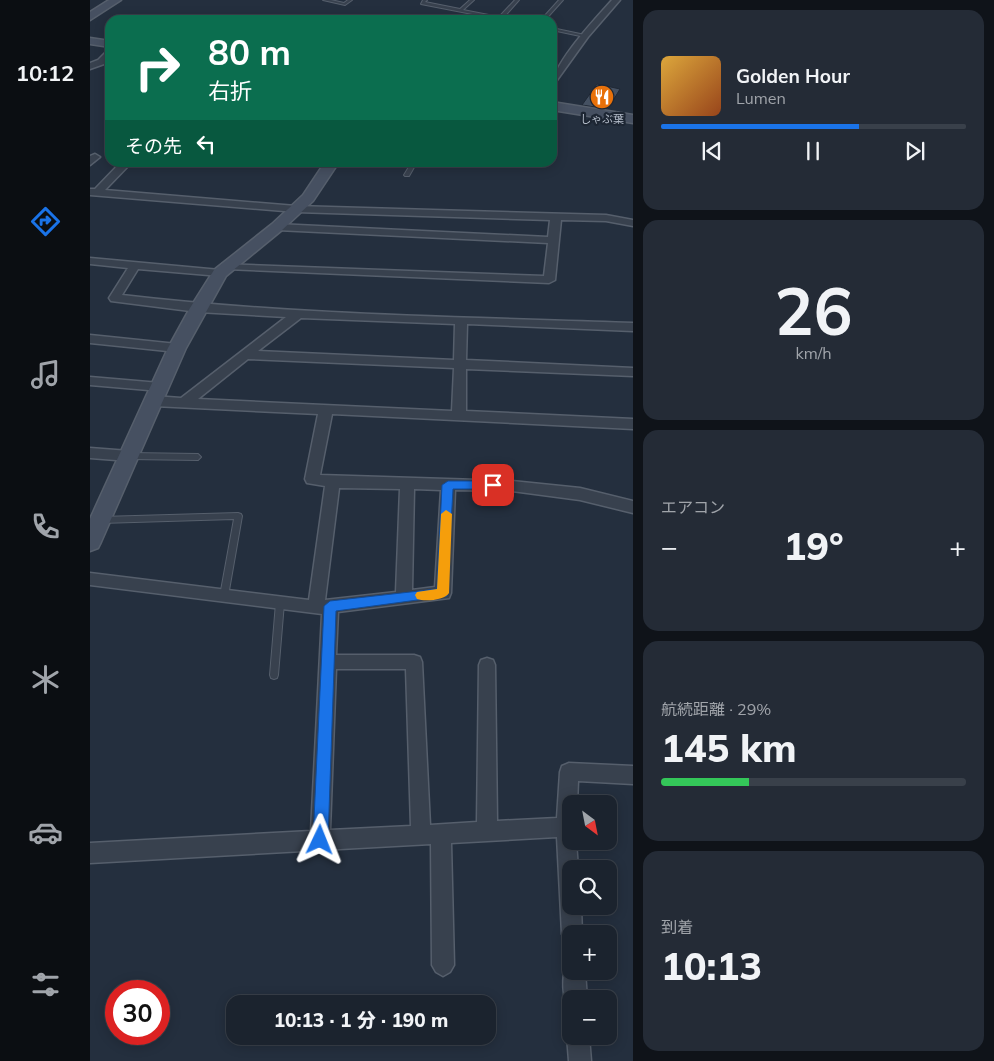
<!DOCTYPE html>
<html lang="ja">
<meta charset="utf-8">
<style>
:root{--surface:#1b232e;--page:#242b36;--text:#f1f3f6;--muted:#a0a4aa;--line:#39404a;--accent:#1a73e8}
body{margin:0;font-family:Mulish,"Noto Sans JP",sans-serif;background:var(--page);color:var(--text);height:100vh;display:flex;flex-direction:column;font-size:19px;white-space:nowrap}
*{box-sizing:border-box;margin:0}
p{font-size:16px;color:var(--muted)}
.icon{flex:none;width:28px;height:28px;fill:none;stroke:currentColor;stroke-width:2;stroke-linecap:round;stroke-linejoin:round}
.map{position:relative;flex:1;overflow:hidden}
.panel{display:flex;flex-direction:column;gap:10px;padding:10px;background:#0f1319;width:361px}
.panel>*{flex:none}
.top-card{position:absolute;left:15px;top:15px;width:452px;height:152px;border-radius:15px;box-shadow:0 2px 12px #0003,0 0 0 1px var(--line);background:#0b6e4f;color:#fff;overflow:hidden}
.needle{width:32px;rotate:148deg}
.fabs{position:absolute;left:472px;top:795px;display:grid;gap:10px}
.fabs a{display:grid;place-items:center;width:55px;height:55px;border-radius:10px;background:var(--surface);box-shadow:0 2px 12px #0003,0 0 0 1px var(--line);font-size:25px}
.speed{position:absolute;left:15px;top:980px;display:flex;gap:10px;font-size:25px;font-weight:700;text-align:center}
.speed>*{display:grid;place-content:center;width:65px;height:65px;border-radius:50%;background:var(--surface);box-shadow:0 2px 12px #0003,0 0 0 1px var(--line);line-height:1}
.speed .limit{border:8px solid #d22;background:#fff;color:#111}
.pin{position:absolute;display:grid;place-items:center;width:42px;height:42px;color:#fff;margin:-21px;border-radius:10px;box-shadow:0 2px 8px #0006}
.me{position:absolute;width:55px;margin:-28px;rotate:2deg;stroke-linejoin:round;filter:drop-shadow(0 0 4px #0008)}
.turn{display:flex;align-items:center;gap:18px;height:105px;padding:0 20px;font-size:22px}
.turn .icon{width:65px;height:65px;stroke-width:2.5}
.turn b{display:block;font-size:35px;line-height:42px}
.then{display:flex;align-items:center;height:48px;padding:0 20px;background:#0003;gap:10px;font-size:19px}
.big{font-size:38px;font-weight:800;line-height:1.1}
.panel .tile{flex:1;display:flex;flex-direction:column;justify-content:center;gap:8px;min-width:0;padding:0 18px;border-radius:15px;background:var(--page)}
.panel .dial{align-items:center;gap:0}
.dial b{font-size:65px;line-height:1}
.song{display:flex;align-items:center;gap:15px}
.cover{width:60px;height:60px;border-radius:8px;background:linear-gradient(135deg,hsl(40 70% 55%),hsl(20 70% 35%))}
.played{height:5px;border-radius:2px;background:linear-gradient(90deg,var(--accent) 65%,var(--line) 65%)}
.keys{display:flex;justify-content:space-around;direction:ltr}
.heat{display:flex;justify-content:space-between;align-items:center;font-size:28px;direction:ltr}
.charge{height:8px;border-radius:4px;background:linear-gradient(90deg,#34c759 29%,var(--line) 0)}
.trip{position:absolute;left:136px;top:995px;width:270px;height:50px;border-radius:15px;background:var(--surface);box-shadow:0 2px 12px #0003,0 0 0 1px var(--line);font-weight:800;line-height:50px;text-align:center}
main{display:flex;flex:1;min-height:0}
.dock{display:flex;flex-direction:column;width:90px;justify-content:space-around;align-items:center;background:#0b0e12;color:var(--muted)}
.dock .icon{width:35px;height:35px}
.dock .current{color:var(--accent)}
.dock b{font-size:22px;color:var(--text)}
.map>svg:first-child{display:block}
.building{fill:#455162;stroke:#1f2835}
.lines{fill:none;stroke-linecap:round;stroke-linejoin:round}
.lane-casing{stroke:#565f6c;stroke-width:2}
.street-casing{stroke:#565f6c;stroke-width:3}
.secondary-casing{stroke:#565f6c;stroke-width:3}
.lane{fill:#38414e;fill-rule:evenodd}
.street{fill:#38414e;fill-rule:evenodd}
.secondary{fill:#465061;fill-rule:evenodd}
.route{fill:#1a73e8;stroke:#114b97}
.slow{fill:#f59e0b}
.labels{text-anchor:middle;stroke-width:4.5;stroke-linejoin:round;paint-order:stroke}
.far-poi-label{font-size:11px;fill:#b4bcc9;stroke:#1d2633}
</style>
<main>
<nav class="dock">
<b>10:12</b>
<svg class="icon current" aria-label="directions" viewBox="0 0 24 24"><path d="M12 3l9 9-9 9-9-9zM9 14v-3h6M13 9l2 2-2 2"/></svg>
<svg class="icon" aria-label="music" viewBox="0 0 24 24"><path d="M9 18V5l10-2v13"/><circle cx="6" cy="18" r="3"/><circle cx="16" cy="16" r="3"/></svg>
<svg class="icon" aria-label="phone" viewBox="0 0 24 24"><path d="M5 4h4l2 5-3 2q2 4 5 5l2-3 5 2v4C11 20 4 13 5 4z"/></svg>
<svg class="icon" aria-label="climate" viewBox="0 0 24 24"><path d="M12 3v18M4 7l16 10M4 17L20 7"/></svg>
<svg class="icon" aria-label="car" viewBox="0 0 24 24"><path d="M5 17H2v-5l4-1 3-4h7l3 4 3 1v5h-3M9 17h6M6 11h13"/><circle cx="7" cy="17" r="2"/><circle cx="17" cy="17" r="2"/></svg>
<svg class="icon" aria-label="filters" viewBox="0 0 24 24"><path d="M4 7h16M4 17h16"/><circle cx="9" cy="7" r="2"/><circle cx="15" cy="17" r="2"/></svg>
</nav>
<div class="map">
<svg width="543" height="1061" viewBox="0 0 543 1061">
<rect width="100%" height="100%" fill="#242f3e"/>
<polygon class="building" points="507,84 530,89 518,109 492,105"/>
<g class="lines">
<g class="lane-casing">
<g id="lane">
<polygon points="233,0 241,0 254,3 258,0 262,0 255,5"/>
<polygon points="333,0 337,0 335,2 370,9 380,0 384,0 373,10 409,17 425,0 429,0 413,18 421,20 413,20 331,4"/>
<polygon points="469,0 473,0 455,20 451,20"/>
<polygon points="462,28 495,35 497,36 495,37 462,30"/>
<polygon points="322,162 327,162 319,176 315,176 314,175"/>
<polygon points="40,453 108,454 111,457 108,460 40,459 37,456"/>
<polygon points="148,513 151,514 152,516 138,596 137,598 134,599 131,598 130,596 144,519 11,523 8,522 7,520 8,518 11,517"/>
<polygon points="190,600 193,601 194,603 188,675 187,678 184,679 181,678 180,675 186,603 187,601"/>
</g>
</g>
<g class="street-casing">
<g id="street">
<path d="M522 0H530L498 37 462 87C462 64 506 18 522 0Z"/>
<polygon points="17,51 20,51 20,58 14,64 0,69 0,63 8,60"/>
<polygon points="5,154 10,157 0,165 0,156"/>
<polygon points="31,162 42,162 15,190 206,206 516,215 543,220 543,226 516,221 471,220 465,280 459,283 136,269 130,266 132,264 454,276 458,243 187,230 182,227 187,224 458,237 460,220 206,212 0,195 0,189 5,189"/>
<path d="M0 258 130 270 136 273 130 276 48 269 32 295C202 315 373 317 543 323V331L377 324 376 360 543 368V376L376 369V411L543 419V429L242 414 230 475 422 481 490 488 543 501V513L490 500 422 491 365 490 361 593 359 598 248 612 246 655H324L330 657 332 662 340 825 387 822 389 665 391 660 397 658 403 660 405 665 407 821 467 818 470 772 472 766 479 763 543 766V784L488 781 487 804H481V841H486L488 869H481V906H491L492 934H481V944L475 941 472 934 467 837 361 843 364 965 360 972 353 976 346 972 342 965 341 844 0 863V843L221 831 232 614 0 585V573L219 600 235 486 217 483 215 479 228 414 64 406 57 401 64 396 91 398 196 317 108 312 21 301 19 298 38 268 0 264ZM211 318 365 324 364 360 168 351ZM158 359 364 368 362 411 108 399ZM249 488 310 489 306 592 235 600ZM324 489 351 490 345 587 322 590ZM246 669H316L321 826 240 830Z"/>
<polygon points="0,335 87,344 93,348 87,352 0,343"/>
<polygon points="0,377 70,383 76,387 70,391 0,385"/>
<polygon points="0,448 39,451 46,456 39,461 0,458"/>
<path d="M481 962V971H495L497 999H481V1008C471 1001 472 974 477 964Z"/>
<polygon points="480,1028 481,1036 499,1036 501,1061 479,1061 477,1036"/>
</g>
</g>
<g class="secondary-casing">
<g id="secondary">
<polygon points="19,0 31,0 0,20 0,12"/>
<polygon points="0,38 20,41 20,47 0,44"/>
<polygon points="462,102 543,115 543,123 462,110"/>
<polygon points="235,162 249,162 223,201 192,230 136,276 96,348 11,542 8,548 0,551 0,519 78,348 100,308 124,270 182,224 213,195"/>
</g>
</g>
<use href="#lane" class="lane"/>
<use href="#street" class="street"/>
<use href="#secondary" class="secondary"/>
</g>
<polygon class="route" points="358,481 403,481 408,485 403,489 363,489 357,596 246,611 238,840 236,846 230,848 225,846 223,840 234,606 240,601 347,589 352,485"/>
<path class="slow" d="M356 510 362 514 359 593C355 600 335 602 327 599L325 595 327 592 347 589 351 514Z"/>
<defs>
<g id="restaurant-disc" transform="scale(1.25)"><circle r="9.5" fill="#e8710a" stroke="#1d2633"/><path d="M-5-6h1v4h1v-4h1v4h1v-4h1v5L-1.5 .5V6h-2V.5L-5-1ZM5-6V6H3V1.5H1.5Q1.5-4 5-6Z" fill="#fff"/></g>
</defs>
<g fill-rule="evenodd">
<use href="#restaurant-disc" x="512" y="97"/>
</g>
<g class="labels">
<g class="far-poi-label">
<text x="512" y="123">しゃぶ葉</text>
</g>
</g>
</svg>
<div class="fabs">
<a><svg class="needle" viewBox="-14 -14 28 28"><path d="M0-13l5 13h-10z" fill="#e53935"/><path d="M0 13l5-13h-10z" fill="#a0a4aa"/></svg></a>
<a><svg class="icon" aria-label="search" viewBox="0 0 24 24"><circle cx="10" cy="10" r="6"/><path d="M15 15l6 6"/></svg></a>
<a>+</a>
<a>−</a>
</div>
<div class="speed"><div class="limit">30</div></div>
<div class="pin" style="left:403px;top:485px;background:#d93025"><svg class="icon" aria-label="arrive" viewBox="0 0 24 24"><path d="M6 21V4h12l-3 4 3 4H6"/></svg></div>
<svg class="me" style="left:230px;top:840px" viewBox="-20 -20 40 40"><path d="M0-17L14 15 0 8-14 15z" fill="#1a73e8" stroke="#fff" stroke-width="4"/></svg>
<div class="trip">10:13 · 1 分 · 190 m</div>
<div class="top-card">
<div class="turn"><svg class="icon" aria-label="right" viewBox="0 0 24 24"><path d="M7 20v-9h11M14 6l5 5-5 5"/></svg><div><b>80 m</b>右折</div></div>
<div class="then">その先<svg class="icon" aria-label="left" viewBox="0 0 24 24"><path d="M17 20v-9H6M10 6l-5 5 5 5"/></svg></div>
</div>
</div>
<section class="panel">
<div class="tile">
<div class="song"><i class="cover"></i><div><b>Golden Hour</b><p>Lumen</p></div></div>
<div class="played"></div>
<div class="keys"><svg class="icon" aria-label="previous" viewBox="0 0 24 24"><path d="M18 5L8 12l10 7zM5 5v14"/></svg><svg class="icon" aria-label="pause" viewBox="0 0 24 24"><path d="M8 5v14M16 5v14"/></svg><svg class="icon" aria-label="next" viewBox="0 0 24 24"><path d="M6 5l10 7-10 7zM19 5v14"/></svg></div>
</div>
<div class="tile dial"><b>26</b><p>km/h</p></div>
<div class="tile"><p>エアコン</p>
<div class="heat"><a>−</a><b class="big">19°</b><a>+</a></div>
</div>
<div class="tile"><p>航続距離 · 29%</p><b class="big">145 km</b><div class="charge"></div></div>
<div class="tile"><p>到着</p><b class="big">10:13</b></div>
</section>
</main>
